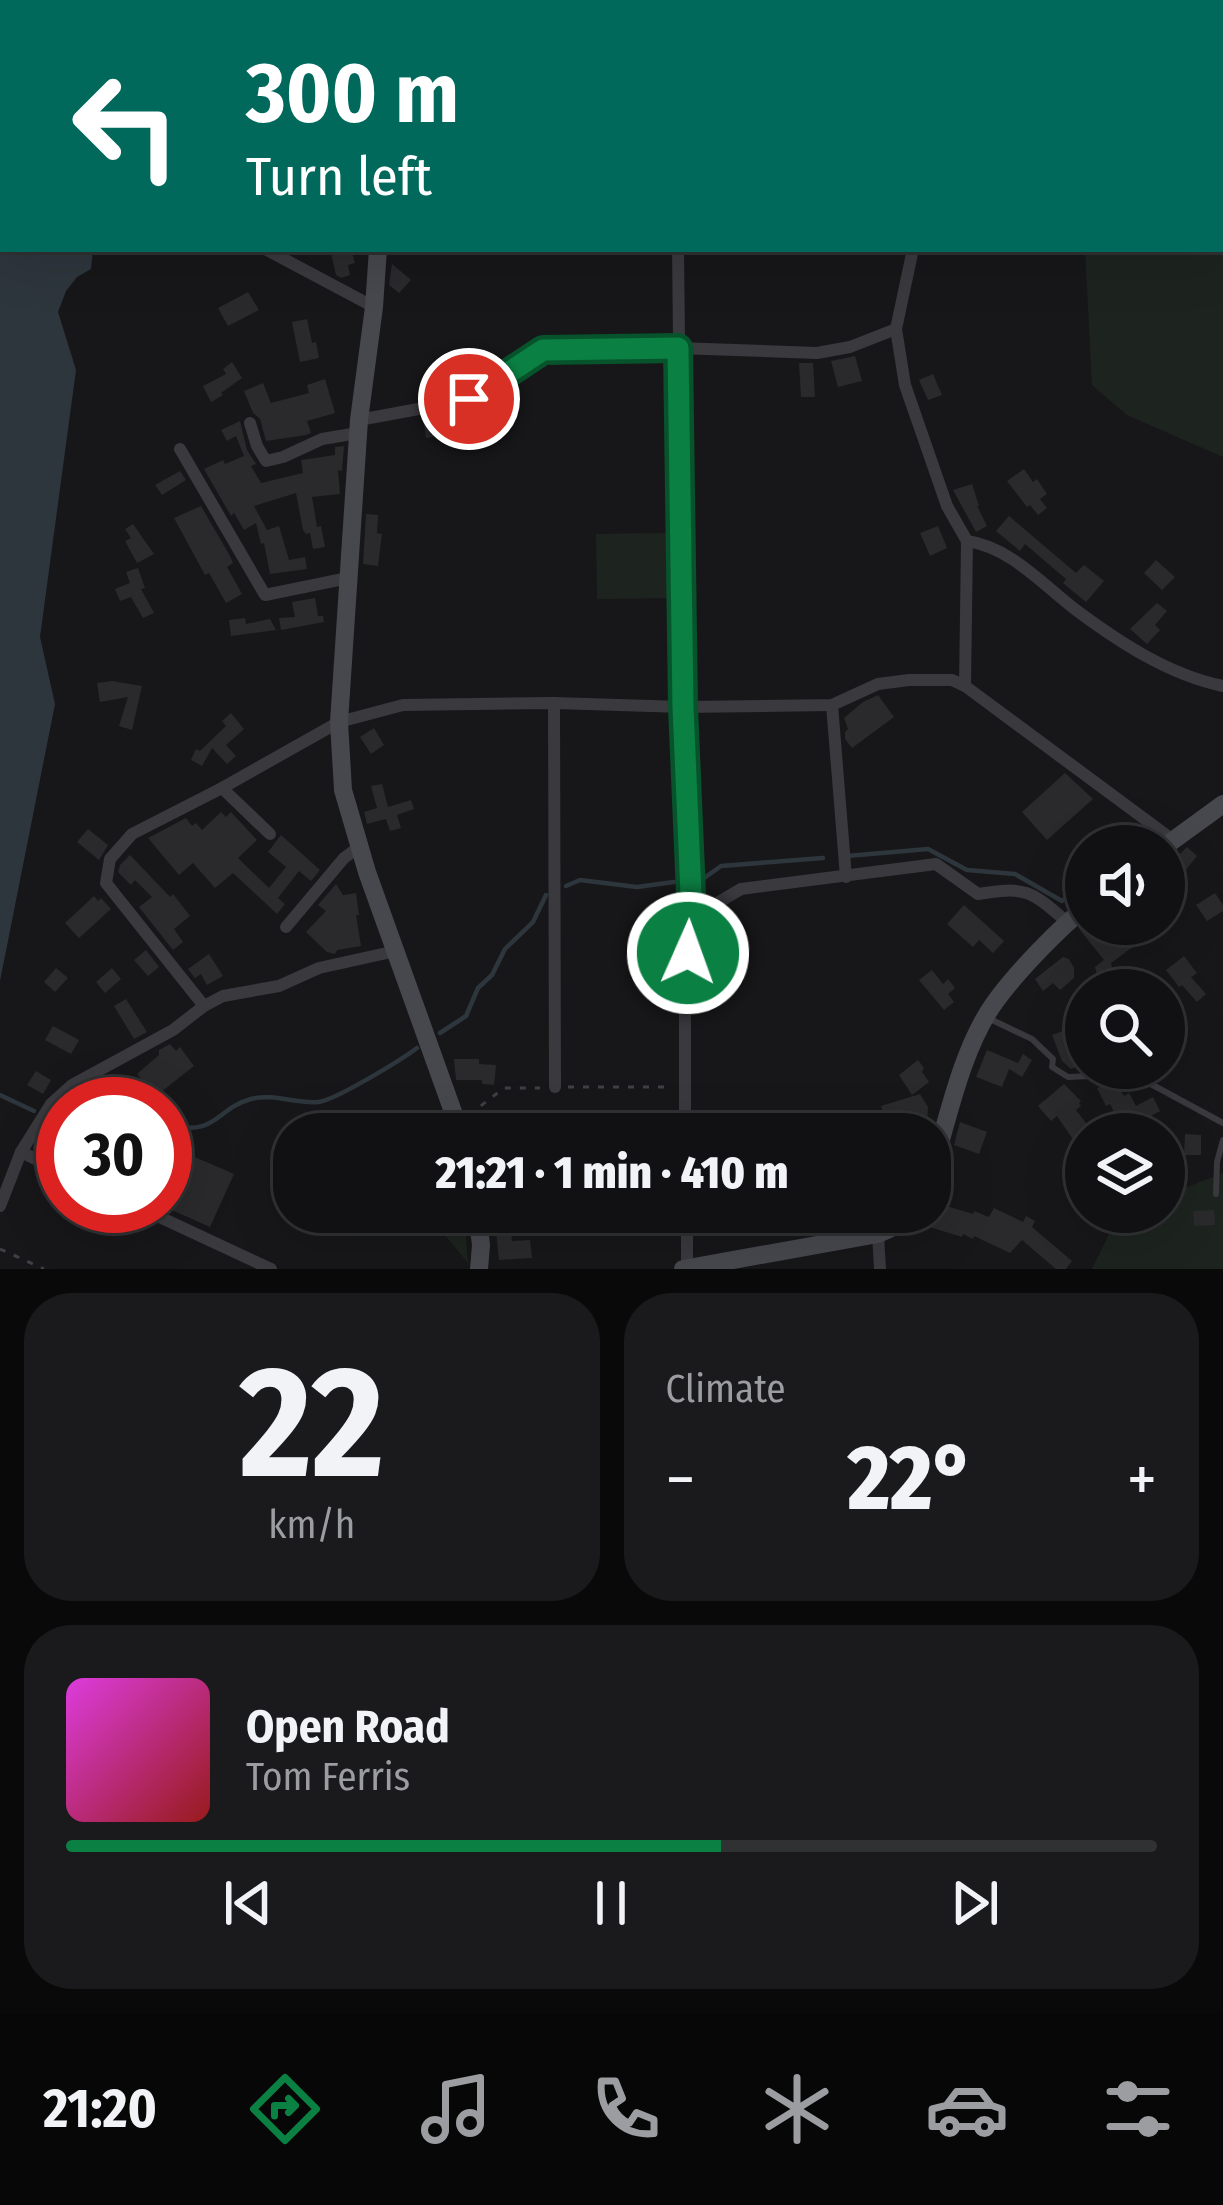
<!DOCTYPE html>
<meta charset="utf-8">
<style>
:root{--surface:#111113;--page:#1a1a1c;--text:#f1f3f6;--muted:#9c9da0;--line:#303133;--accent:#0b8043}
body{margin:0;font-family:"Fira Sans Condensed",sans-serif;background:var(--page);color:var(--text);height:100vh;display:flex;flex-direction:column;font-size:45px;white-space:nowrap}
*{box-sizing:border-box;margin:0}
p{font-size:39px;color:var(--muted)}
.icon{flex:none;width:66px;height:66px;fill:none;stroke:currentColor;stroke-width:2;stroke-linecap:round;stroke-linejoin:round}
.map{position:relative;height:1269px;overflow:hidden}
.details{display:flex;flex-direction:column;gap:24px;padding:24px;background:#09090a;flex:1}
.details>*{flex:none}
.top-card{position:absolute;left:0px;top:0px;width:1224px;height:252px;box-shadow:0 12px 48px #0002,0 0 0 3px var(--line);background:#00695c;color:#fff;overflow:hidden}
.buttons{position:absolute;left:1065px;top:825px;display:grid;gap:24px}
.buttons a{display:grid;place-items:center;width:120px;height:120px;border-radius:50%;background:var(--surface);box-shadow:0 12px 48px #0002,0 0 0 3px var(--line);font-size:60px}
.speed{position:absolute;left:36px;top:1077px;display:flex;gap:24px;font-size:60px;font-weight:700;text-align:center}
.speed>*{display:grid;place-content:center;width:156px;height:156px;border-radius:50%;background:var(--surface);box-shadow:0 12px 48px #0002,0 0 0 3px var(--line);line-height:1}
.speed .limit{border:18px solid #d22;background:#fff;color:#111}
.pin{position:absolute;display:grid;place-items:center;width:102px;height:102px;color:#fff;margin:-51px;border:6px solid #fff;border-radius:50%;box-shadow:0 3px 12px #0007}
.me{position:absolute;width:132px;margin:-66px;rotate:2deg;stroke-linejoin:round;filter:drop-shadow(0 0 9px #0008)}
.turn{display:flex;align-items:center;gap:42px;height:252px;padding:0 48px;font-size:54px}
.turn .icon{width:156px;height:156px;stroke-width:2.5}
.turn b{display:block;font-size:84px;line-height:102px}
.big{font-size:90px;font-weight:800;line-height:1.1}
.details .card{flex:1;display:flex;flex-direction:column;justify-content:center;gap:18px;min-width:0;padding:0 42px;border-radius:48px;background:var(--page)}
.details .dial{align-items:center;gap:0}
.dial b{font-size:156px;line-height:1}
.song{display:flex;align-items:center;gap:36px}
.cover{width:144px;height:144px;border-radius:18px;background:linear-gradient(135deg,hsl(300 70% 55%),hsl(0 70% 35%))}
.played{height:12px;border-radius:6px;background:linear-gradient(90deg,var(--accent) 60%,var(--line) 60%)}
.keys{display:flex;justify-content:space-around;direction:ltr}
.heat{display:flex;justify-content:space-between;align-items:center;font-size:66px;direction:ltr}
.details .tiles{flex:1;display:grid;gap:24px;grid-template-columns:1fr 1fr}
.card:last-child{grid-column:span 2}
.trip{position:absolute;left:273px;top:1113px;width:678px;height:120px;border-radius:48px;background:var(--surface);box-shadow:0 12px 48px #0002,0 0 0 3px var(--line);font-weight:800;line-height:120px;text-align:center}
.tabs{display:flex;height:192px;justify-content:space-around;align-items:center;background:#070708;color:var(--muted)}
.tabs .icon{width:84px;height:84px}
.tabs .active{color:var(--accent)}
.tabs b{font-size:54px;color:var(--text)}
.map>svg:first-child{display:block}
.green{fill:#1d241f}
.water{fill:#2e363d}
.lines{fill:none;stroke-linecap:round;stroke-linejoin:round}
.stream{stroke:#2e363d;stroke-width:4.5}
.building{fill:#2a2a2d}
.path{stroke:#3f4045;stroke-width:3;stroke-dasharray:6 9;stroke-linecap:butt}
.lane{stroke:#39393e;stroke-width:6}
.street{stroke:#39393e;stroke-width:12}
.secondary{stroke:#47484e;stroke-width:18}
.route-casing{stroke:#07532c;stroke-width:30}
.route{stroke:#0b8043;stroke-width:21}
</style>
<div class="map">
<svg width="1223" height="1269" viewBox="0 0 1223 1269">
<rect width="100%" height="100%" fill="#171719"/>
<g class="green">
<polygon points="1223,60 1223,457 1127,415 1092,385 1085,249 1221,249"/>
<polygon points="671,533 672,598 597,599 596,534"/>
<polygon points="1223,1173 1223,1269 1092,1269 1119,1214 1164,1212 1164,1196"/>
<polygon points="411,1212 464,1212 468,1263 445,1235 408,1227"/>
</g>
<polygon class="water" points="3,79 3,249 93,249 91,269 77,277 66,291 58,312 76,370 40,637 55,704 0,981 0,84"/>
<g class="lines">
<g class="stream">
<polyline points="1135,846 1151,834"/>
<polyline points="847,856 928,849 967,870 1015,874 1062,901 1086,883"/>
<polyline points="700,881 721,866 823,858"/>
<polyline points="566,886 580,880 637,887 674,882"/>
<polyline points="440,1033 466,1016 478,988 492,975 505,949 533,922 546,895"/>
<polyline points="0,1095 34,1111"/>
<polyline points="59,1116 63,1116"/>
<path d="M165 1124C218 1138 214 1109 251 1099 273 1093 296 1104 318 1102 334 1101 401 1060 417 1048"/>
</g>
</g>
<g class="building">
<polygon points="330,249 351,249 355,263 348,265 350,275 341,278 336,275"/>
<polygon points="392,264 411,280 399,293 389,285"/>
<polygon points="248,292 259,310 228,326 218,308"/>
<polygon points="307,319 312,343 316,342 319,358 300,362 292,322"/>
<polygon points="855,356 862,381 838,387 831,361"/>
<polygon points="232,362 242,378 221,393 223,395 211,402 203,386 226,374 223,369"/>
<polygon points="799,363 813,363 815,397 801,397"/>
<polygon points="933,374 942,395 928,400 919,380"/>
<polygon points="325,379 335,413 307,421 311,433 306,435 266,441 260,419 253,413 244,391 263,383 271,403 309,393 307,385"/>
<polygon points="474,408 477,430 426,438 423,419"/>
<polygon points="240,421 247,450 256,464 251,466 261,483 303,473 301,460 335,455 335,447 344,446 342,471 338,470 340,494 312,497 317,527 321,526 325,547 313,549 310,533 306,534 303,530 296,493 254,506 267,530 279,526 289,560 305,557 307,569 270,574 264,543 261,544 256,523 244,530 234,513 231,516 204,469 223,460 225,464 244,456 236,436 227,441 221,430"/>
<polygon points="1024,469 1033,482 1037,479 1047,494 1040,499 1047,508 1038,515 1030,505 1027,507 1007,481"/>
<polygon points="180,471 186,480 162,495 155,485"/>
<polygon points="972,484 979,506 977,506 987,526 976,532 953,490"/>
<polygon points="201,506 230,556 233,563 227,567 242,594 226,603 209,573 205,575 174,518"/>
<polygon points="366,514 378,515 377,533 382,534 378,566 363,564"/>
<polygon points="1009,516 1076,573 1084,565 1104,581 1086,602 1063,583 1066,579 1025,544 1020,551 996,531"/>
<polygon points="133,524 154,554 137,563 125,541 131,538 125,529"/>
<polygon points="938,526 947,548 930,556 920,533"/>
<polygon points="1156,560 1175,577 1162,590 1144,573"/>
<polygon points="138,568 145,588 141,589 154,613 143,618 131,597 120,601 115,589 130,583 126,572"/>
<polygon points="315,598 318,616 323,616 324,622 281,630 279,618 295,617 292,602"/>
<polygon points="1157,603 1167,611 1155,625 1160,630 1147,644 1130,629"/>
<polygon points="245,618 246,624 270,619 276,630 231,636 229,620"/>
<polygon points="112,681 142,686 132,730 119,726 128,697 100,702 97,683"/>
<polygon points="878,695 894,717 852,748 845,739 845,732 848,729 844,718 863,702"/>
<polygon points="231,713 244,729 226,745 236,756 227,764 212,748 202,766 191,760 196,749 200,751 226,726 222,721"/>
<polygon points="374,728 384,745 371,754 360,737"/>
<polygon points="1065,773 1093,799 1047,840 1022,812"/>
<polygon points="382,784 388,807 411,800 414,809 397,815 401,828 390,831 386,819 367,824 364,812 377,808 371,786"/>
<polygon points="221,812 226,817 231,812 257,840 238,858 269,888 286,867 268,852 281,835 320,870 311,881 299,871 278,898 285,904 277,914 233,873 215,888 193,863 179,875 148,838 186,818 192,826 196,823 202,830"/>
<polygon points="88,829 108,845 99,860 77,842"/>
<polygon points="1187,847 1197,856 1176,882 1179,885 1164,897 1164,872 1181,857 1179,855"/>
<polygon points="130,855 170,897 173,894 190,916 174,929 183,942 173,950 139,907 152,897 135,880 131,885 118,872 120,865"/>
<polygon points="336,884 343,895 356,893 359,915 356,915 361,946 337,950 335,954 327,952 306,932 326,911 318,905"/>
<polygon points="1215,893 1223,905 1223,911 1207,921 1196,905"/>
<polygon points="94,896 98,901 101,898 111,909 79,938 65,923"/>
<polygon points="964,905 1004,941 993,953 979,940 973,947 947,924"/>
<polygon points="1088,924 1103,924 1116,941 1126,934 1134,946 1111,963 1119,990 1101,990 1095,967 1104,960 1080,930"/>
<polygon points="146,950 159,967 148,976 134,960"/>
<polygon points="209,954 223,976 207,985 201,974 195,978 188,969"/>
<polygon points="1184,956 1197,973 1191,977 1206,994 1197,1002 1182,985 1179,987 1166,970"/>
<polygon points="1063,957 1069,959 1074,968 1074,978 1060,990 1053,983 1043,991 1035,979"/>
<polygon points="56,968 68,978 55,992 44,982"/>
<polygon points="112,968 121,979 105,993 96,982"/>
<polygon points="932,970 943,984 948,979 955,988 948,994 954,1002 944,1010 919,980"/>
<polygon points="126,999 147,1032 134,1039 114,1006"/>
<polygon points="53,1026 79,1040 71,1054 45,1040"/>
<polygon points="1065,1030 1076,1037 1080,1049 1076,1051 1082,1065 1071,1069 1062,1061 1052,1035"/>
<polygon points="170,1044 176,1051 180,1047 194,1066 156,1096 137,1074 159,1055 159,1050"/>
<polygon points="987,1050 1018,1063 1023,1054 1032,1060 1022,1077 1009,1069 1002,1087 976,1077"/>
<polygon points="454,1059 479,1059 479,1064 496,1065 494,1085 482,1084 482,1080 456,1080"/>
<polygon points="918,1060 924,1068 922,1072 929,1082 912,1095 899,1075"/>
<polygon points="36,1071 51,1080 43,1094 27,1085"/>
<polygon points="1064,1084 1081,1101 1079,1103 1081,1106 1076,1110 1092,1131 1082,1138 1072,1138 1057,1116 1051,1121 1038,1106"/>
<polygon points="1103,1085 1119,1087 1124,1096 1129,1093 1136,1106 1153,1097 1160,1111 1132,1126 1122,1111 1115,1114 1110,1104 1106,1106 1097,1088"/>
<polygon points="920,1094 928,1107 927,1125 917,1130 912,1122 889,1129 881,1106"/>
<polygon points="960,1122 987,1132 979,1154 954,1145"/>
<polygon points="1185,1134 1201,1135 1201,1155 1184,1155"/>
<polygon points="165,1144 234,1174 210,1227 165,1207"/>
<polygon points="930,1201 973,1214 974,1211 989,1217 994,1208 1023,1222 1026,1216 1035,1221 1032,1227 1072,1261 1066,1269 1056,1269 1022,1240 1010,1253 974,1236 973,1239 963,1234 962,1237 923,1225 927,1212 930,1212"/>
<polygon points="1214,1210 1215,1225 1194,1226 1193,1211"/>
<rect x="712" y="1217" width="19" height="15"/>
<polygon points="511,1230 512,1241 530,1240 532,1258 499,1260 496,1231"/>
</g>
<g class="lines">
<g class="path">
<polyline points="568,1087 672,1087"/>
<polyline points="469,1115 504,1088 540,1088"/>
<polyline points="0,1249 44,1269"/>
</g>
<g class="lane">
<polyline points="990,1019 1032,1039 1053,1059 1052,1067 1068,1077 1092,1076 1149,1083 1223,1123"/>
<polyline points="1216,1194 1217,1162 1223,1140"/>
</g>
<g class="street">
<polyline points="542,0 542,3"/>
<polyline points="676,0 676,3"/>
<polyline points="965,0 965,3"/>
<polyline points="0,177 3,178"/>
<polyline points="265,249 374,307"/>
<polyline points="913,249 896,329 905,385 947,506 967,541 965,686"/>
<polyline points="359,420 467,400 543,350 678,348 817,353 850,347 896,329"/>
<polyline points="250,423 257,446 266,461 283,457 322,439 358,433"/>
<polyline points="180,449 265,595 348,578"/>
<path d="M967 541C1010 547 1042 584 1076 610 1119 642 1169 675 1223 686"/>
<polyline points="554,703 555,1087"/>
<polyline points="832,705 846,877"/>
<polyline points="222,788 270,834"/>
<path d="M692 918 741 889 936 864 978 894C1027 886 1031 891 1067 922"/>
<polyline points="286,927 344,858 359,847"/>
<polyline points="204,1006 223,996 279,986 319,968 396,951"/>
<polyline points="685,1134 685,989 692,918 683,707 832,705 878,684 909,680 952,680 965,686 1173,840"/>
<polyline points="21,1152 63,1172"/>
<polyline points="0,1206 21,1152 51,1104 72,1085 173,1030 204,1006 106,883 110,859 132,834 222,788 339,722 403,705 554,703 683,707 678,249"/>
<polyline points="136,1206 271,1269"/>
<polyline points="687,1212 687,1268"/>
<polyline points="878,1234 880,1269"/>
</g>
<g class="secondary">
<polyline points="352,0 353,3"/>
<polyline points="378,249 374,307 359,420 339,722 343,790 367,872 461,1134"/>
<polyline points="1164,847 1223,804"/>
<path d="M930 1178C947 1123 961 1049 995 1002 1016 973 1058 929 1086 907"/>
<polyline points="477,1212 481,1245 479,1269"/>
<polyline points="683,1269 878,1234 900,1224 914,1212"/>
</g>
</g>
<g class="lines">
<g class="route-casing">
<polyline id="route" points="469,399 543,350 678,348 683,707 692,917 688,953"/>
</g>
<use href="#route" class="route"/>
</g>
</svg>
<div class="buttons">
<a><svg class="icon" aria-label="sound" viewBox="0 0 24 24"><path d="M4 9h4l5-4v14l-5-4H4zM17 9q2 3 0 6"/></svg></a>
<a><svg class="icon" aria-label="search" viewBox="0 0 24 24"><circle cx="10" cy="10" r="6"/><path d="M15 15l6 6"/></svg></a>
<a><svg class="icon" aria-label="layers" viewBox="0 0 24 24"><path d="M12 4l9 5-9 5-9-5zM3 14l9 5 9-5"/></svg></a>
</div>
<div class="speed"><div class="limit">30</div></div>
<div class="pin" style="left:469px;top:399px;background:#d93025"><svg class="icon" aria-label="arrive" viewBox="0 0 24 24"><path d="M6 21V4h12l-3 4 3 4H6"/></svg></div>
<svg class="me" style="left:688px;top:953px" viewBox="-20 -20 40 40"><circle r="17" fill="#0b8043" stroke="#fff" stroke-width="3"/><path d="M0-11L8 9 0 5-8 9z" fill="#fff"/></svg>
<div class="trip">21:21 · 1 min · 410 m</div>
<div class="top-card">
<div class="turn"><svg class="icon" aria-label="left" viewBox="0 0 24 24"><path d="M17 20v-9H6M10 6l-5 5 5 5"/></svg><div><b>300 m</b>Turn left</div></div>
</div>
</div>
<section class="details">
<div class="tiles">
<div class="card dial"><b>22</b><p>km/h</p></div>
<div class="card"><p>Climate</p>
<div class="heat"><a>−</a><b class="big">22°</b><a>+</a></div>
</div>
<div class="card">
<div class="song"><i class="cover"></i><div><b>Open Road</b><p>Tom Ferris</p></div></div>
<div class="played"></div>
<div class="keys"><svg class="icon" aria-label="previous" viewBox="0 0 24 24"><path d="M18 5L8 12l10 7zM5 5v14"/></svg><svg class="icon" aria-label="pause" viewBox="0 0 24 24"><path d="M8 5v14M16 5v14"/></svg><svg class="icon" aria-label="next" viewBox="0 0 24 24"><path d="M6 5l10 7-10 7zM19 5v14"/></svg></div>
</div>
</div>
</section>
<nav class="tabs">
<b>21:20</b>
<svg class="icon active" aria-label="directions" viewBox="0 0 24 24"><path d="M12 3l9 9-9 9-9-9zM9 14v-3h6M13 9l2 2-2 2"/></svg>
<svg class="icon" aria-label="music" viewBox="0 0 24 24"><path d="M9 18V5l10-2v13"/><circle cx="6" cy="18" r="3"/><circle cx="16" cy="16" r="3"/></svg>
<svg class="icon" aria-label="phone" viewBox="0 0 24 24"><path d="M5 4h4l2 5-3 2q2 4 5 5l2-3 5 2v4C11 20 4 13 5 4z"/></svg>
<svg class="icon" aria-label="climate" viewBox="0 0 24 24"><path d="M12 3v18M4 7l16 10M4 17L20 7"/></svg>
<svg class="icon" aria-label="car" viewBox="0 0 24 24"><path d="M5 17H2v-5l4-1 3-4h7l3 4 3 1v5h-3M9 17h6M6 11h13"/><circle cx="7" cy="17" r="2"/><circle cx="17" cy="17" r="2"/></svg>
<svg class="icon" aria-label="filters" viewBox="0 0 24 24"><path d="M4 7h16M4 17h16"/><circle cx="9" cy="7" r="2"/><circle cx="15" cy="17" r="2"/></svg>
</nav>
